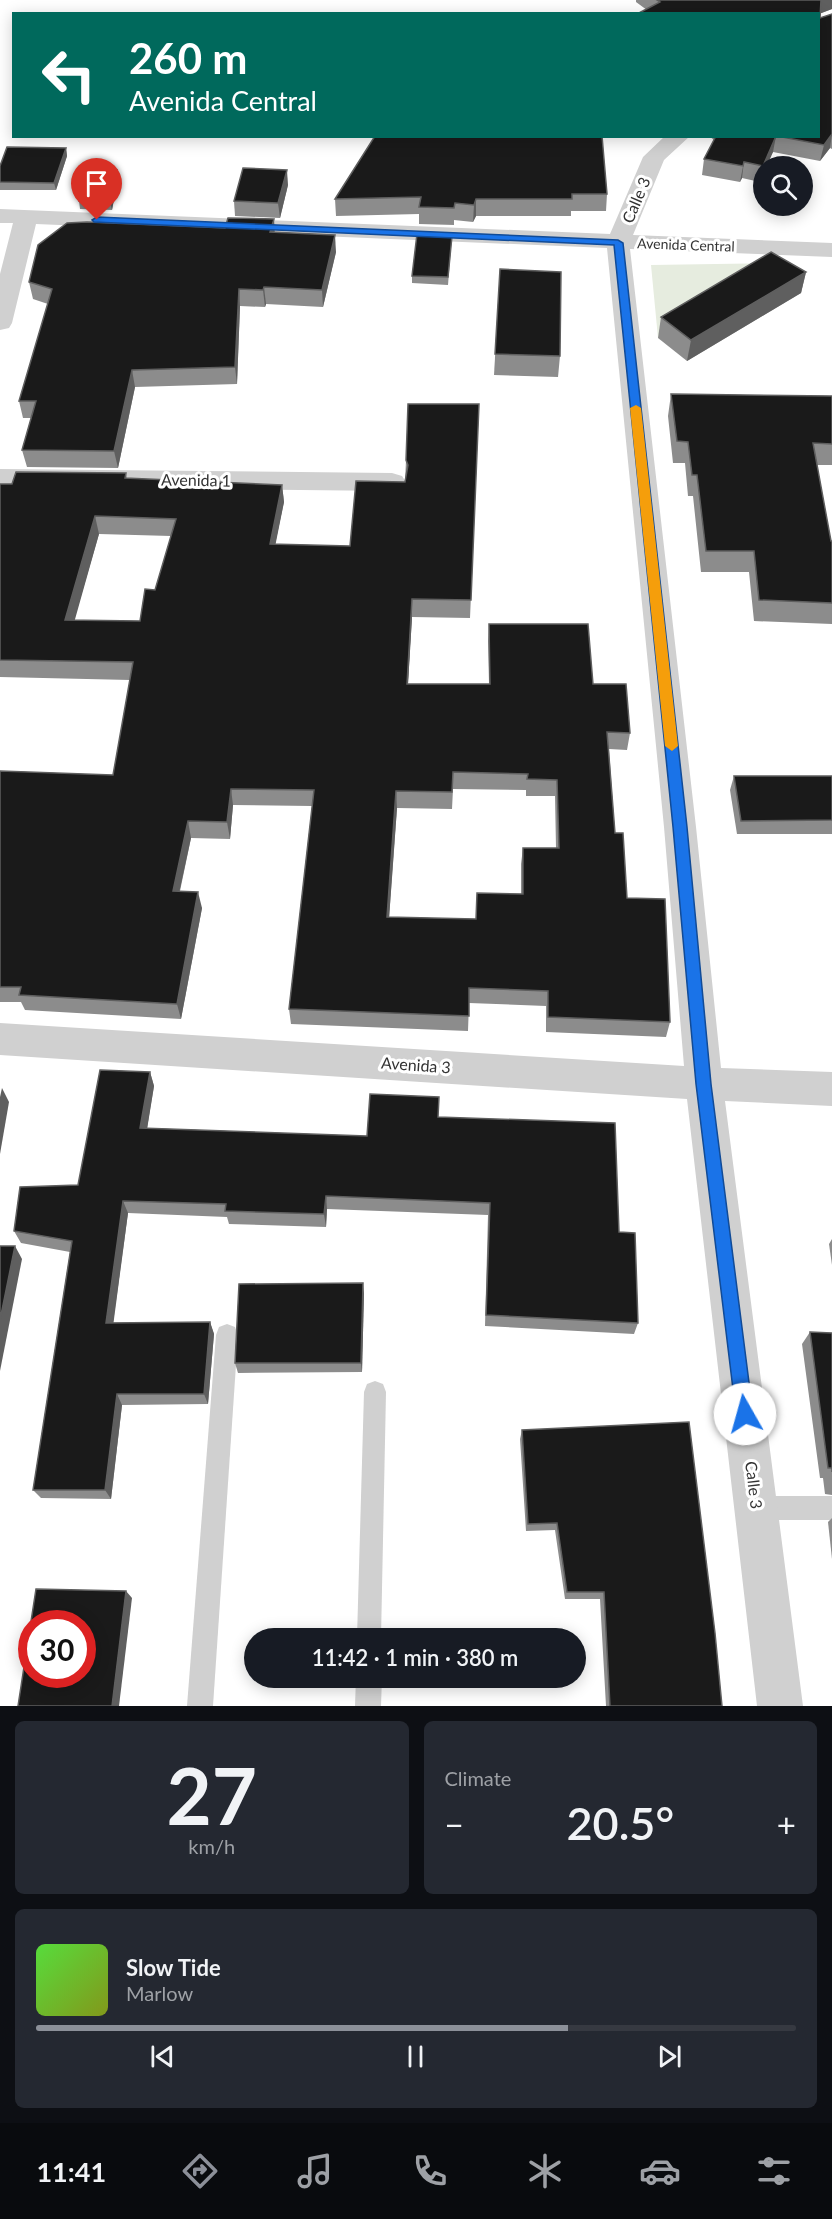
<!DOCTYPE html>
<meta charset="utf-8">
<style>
:root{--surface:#171b24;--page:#242831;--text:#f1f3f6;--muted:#9ea1a6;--line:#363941;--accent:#8c9099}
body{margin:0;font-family:Lato,sans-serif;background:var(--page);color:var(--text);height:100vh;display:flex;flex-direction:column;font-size:22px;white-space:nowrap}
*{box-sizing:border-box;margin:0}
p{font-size:20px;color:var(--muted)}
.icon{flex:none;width:33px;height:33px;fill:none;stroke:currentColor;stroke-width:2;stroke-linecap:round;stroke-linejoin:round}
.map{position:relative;height:1706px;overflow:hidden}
.sheet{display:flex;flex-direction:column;gap:15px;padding:15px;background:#0d0f14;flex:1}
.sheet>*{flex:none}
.top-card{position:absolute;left:12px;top:12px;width:808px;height:126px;border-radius:0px;box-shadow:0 3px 15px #0003;background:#00695c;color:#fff;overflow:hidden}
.tools{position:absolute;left:753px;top:156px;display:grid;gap:12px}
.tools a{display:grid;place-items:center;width:60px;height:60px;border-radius:50%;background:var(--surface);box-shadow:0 3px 15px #0003;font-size:30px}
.speed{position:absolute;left:18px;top:1610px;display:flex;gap:12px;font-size:30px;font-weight:700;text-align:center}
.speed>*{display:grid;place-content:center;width:78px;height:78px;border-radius:50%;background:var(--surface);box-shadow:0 3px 15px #0003;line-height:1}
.speed .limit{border:9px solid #d22;background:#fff;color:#111}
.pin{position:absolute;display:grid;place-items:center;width:51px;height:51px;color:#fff;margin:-62px -26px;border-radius:50% 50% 50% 0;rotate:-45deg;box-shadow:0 0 6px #0007}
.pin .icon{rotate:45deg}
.me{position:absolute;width:66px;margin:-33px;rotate:353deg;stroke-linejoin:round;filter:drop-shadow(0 0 4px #0008)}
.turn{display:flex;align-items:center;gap:21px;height:126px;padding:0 18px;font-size:27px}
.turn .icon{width:78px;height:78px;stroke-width:2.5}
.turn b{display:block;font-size:42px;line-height:51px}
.big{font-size:45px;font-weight:600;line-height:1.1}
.sheet .widget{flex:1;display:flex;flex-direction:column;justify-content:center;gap:9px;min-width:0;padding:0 21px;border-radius:9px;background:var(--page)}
.sheet .dial{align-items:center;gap:0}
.dial b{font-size:78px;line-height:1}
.song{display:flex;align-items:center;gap:18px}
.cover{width:72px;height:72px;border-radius:9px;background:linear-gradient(135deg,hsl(110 70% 55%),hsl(70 70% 35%))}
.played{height:6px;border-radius:3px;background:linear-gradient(90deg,var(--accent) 70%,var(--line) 70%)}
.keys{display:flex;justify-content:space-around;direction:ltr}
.heat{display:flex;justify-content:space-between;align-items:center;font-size:33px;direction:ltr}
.sheet .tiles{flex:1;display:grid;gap:15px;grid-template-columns:1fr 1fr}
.widget:last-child{grid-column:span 2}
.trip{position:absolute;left:244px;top:1628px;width:342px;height:60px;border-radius:30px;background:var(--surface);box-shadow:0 3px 15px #0003;font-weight:600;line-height:60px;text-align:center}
.dock{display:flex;height:96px;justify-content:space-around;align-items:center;background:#090b0e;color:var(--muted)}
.dock .icon{width:42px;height:42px}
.dock .current{color:var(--accent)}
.dock b{font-size:27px;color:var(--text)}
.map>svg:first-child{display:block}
.green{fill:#e6ecdf}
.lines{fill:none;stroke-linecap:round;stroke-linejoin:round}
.lane{fill:#d0d0d0;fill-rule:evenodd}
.street{fill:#d0d0d0;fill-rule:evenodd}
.wall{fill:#8c8c8c;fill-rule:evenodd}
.shaded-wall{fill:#5f5f5f}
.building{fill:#1a1a1a;stroke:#5f5f5f;stroke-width:1.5;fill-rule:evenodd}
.route{fill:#1a73e8;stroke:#114b97;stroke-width:1.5}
.slow{fill:#f59e0b}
.labels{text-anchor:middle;stroke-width:6;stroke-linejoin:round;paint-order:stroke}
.far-street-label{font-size:14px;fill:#333;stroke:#fff}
.street-label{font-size:16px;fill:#333;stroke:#fff}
</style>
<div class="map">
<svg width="832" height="1706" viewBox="0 0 832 1706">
<rect width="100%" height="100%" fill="#fff"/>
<polygon class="green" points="784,263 658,338 651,265"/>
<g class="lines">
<g class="lane">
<polygon points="227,1324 235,1327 238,1335 213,1706 187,1706 216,1335 219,1327"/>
<polygon points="375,1381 383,1384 386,1392 381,1638 357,1638 364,1392 367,1384"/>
<polygon points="756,1496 832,1496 832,1520 756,1520 748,1516 744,1508 748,1500"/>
<polygon points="356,1677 382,1677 381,1706 355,1706"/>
</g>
<g class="street">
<polygon points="665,136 690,136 664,160 633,235 832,243 832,257 630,249 696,827 721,1068 832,1072 832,1106 725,1101 803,1706 757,1706 687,1099 0,1055 0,1023 684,1066 664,827 607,248 36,224 12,323 9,328 0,330 0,274 13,223 0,223 0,209 610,234 643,157"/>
<polygon points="0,469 392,473 402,476 406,482 402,488 392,491 0,487"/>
</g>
</g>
<g class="wall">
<polygon points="636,0 832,0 832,9 821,13 820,18 832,14 832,149 830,148 820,161 773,152 764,166 764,173 760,182 742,178 740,182 702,175 704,159 714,140 709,136 819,136 636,2"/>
<polygon points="375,136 607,194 606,211 571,211 571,216 476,216 473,222 454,220 454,225 419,224 419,214 336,216 335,199"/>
<polygon points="66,148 67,156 56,190 0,190 0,166"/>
<polygon points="117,170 118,178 112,210 80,209 79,201"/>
<polygon points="288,185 280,218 235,216 234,201"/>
<polygon points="275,232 336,252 323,307 266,304 265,307 240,306 237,384 135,387 118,468 27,467 22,450 31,418 23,418 19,401 48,304 33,299 29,282"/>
<polygon points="452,236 448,285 412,283 412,276"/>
<polygon points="500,269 560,356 558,377 494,375"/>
<polygon points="806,272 801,293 687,361 658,338 661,317"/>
<polygon points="671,394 832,396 832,465 817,465 831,541 832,541 832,624 754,621 749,572 701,572 693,496 688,496 685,463 673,463 668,416"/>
<path d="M479 404 470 618 412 617 408 684H489L488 641 489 624 593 684 630 733 627 750 609 749 615 833 627 898 670 1022 666 1037 546 1032V1006L469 1003 468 1031 291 1024 289 1009 312 806 233 805 230 839 191 838 180 891 202 908 181 1019 25 1010 21 1002H0V771L113 775 130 680 0 677V484H12L126 473 127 479 282 485 284 502 275 544 350 546 405 482 406 460ZM99 534 171 536 155 590 140 621 74 620ZM453 789 526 790V796H555L556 848H523L521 864V894L475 919 389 917 397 808 452 809Z"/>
<polygon points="734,776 832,776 832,834 737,834 730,790"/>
<polygon points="150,1072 154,1086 147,1128 367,1136 438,1117 619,1232 638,1323 634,1334 485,1326 488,1215 327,1209 326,1227 229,1224 227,1217 128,1213 113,1323 210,1322 214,1334 208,1404 122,1405 111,1499 41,1498 33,1490 70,1252 21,1243 14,1231 78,1185"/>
<polygon points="832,1239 832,1265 829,1244"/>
<polygon points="364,1293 362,1372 238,1373 235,1363"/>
<polygon points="810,1332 832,1333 832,1495 825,1494 823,1478 820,1478 802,1344"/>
<polygon points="522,1430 722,1706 606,1706 600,1599 565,1599 555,1530 526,1531 520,1439"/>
<polygon points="832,1518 832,1559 828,1522"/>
</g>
<g class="shaded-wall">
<polygon points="821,0 832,0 832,9 819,14"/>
<polygon points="832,134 830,148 820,161 824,145"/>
<polygon points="776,136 773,152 767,166 764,166 764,173 760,182 763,166"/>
<polygon points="66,148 67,156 56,190 54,183"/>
<polygon points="744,162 742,178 740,182 743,166"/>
<polygon points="117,170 118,178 112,210 110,202"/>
<polygon points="287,170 288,185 280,218 278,203"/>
<polygon points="476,199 476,216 473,222 474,205"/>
<polygon points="274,219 275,236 270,232"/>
<polygon points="335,235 336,252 323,307 322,290"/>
<polygon points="806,272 801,293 687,361 691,340"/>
<polygon points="264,287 266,304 265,307 263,290"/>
<polygon points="239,289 240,306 237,384 235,367"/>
<polygon points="132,370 135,387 118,468 114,451"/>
<polygon points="282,485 284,502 272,562 270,544"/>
<polygon points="95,516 99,534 70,637 65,620"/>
<polygon points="412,599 412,617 407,701 407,684"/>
<polygon points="231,789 233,805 230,839 227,822"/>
<polygon points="396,791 397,808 388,933 387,917"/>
<polygon points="188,821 191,838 176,907 173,891"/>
<polygon points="198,892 202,908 181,1019 177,1004"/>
<polygon points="150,1072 154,1086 145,1142 140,1128"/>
<polygon points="2,1088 9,1102 0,1154 0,1097"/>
<polygon points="326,1196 327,1209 326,1227 324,1214"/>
<polygon points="123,1201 128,1213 112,1334 106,1323"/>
<polygon points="15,1246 22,1259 0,1371 0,1320"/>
<polygon points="363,1283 364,1293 362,1372 361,1363"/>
<polygon points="210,1322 214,1334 208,1404 204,1394"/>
<polygon points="117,1394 122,1405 111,1499 105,1490"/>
<polygon points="126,1591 132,1598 119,1706 112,1706"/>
</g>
<g class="building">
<polygon points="657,0 821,0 820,18 832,14 832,134 824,145 777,136 819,136 819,14 637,14 660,2"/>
<polygon points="375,136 602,136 607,194 572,194 572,199 476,199 474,205 455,203 454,208 419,207 421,197 335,199"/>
<polygon points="716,136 776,136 763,166 744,162 743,166 704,159"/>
<polygon points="7,147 66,148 54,183 0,182 0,166"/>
<polygon points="243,168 287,170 278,203 234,201"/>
<polygon points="78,170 117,170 110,202 79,201"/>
<polygon points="228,218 274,219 270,232 335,235 322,290 264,287 263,290 239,289 235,367 132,370 114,451 22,450 36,401 19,401 52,289 29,282 38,245 67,223 87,222 225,228"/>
<polygon points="417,234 452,236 448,277 412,276"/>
<polygon points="771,252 806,272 691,340 661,317"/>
<polygon points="500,269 561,272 560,356 495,354"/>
<polygon points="671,394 832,396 832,444 813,443 831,541 832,541 832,603 759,600 754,551 706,551 697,475 692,475 688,442 677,441"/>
<path d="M408 404H479L471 600 412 599 407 684H490L489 624H588L593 684H626L630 733 607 732 615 833H623L627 898 665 899 670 1022 548 1017V991L469 988V1016L289 1009 314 790 231 789 227 822 188 821 173 891 198 892 177 1004 19 995 21 987H0V771L113 775 133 662 0 660V484H12L16 472 126 473 125 478 282 485 270 544 350 546 356 481 405 482 408 465 406 460ZM95 516 176 519 155 590 145 589 140 621 65 620ZM453 772 528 774 527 779 557 780 559 848H523V894L477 893 476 919 387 917 396 791 452 792Z"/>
<polygon points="734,776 832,776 832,820 741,821"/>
<polygon points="100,1070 150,1072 140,1128 367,1136 370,1094 439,1097 438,1117 615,1123 619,1232 635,1233 638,1323 486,1315 490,1203 326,1196 324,1214 225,1211 226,1204 123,1201 106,1323 210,1322 204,1394 117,1394 105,1490 33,1490 72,1241 14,1231 20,1187 78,1185"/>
<polygon points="0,1246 15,1246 0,1320"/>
<polygon points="363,1283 361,1363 235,1363 239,1284"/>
<polygon points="810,1332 832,1333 832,1472 832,1468 828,1468"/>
<polygon points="689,1422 715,1633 722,1706 610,1706 604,1592 567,1592 557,1523 528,1524 522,1430"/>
<path d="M36 1589 126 1591 112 1706H18ZM32 1623H82V1674H32Z"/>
</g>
<polygon class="route" points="97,217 618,240 623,243 687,827 711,1084 753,1414 751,1420 745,1422 739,1420 736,1414 696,1084 673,827 614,245 94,222 92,220"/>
<polygon class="slow" points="636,405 641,408 678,746 672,751 665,746 630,408"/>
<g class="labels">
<g class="far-street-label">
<text transform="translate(686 245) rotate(2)" y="5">Avenida Central</text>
</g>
<g class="street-label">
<text transform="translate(636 200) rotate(-67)" y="6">Calle 3</text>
<text transform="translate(196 480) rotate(1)" y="6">Avenida 1</text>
<text transform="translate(416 1065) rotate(4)" y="6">Avenida 3</text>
<text transform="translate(754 1485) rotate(83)" y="6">Calle 3</text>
</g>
</g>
</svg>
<div class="tools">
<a><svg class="icon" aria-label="search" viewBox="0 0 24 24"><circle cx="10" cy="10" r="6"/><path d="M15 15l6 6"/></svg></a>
</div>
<div class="speed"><div class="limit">30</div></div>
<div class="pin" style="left:97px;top:220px;background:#d93025"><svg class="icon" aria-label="arrive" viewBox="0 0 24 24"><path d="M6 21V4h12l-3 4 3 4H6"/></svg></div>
<svg class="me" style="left:745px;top:1414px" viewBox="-20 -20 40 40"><circle r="19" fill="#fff"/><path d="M0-13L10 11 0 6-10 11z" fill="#1a73e8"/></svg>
<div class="trip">11:42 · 1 min · 380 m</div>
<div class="top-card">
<div class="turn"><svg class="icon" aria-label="left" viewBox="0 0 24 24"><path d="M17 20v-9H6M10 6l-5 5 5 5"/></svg><div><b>260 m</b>Avenida Central</div></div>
</div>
</div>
<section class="sheet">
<div class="tiles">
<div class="widget dial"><b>27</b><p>km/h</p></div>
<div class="widget"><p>Climate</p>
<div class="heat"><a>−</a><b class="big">20.5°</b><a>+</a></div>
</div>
<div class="widget">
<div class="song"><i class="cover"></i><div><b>Slow Tide</b><p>Marlow</p></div></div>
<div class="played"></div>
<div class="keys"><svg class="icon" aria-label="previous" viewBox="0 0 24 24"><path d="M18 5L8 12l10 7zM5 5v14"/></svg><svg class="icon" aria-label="pause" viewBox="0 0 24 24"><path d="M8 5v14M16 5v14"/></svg><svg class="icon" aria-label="next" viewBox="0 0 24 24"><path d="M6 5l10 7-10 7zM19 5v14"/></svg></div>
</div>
</div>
</section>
<nav class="dock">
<b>11:41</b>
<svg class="icon current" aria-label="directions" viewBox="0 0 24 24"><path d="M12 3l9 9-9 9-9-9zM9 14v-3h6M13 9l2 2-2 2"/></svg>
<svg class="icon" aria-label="music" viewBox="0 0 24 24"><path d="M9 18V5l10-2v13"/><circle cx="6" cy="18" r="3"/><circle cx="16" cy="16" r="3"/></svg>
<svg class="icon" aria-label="phone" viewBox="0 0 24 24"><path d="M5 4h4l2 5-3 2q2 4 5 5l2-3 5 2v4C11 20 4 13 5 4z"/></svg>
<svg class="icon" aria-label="climate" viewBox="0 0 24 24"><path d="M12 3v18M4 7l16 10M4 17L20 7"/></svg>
<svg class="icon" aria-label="car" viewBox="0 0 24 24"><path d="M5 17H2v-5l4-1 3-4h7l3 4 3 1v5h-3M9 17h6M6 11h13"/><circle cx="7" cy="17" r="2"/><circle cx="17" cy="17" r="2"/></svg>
<svg class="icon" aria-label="filters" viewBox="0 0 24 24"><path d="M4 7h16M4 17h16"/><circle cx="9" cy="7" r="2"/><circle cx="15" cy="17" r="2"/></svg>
</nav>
